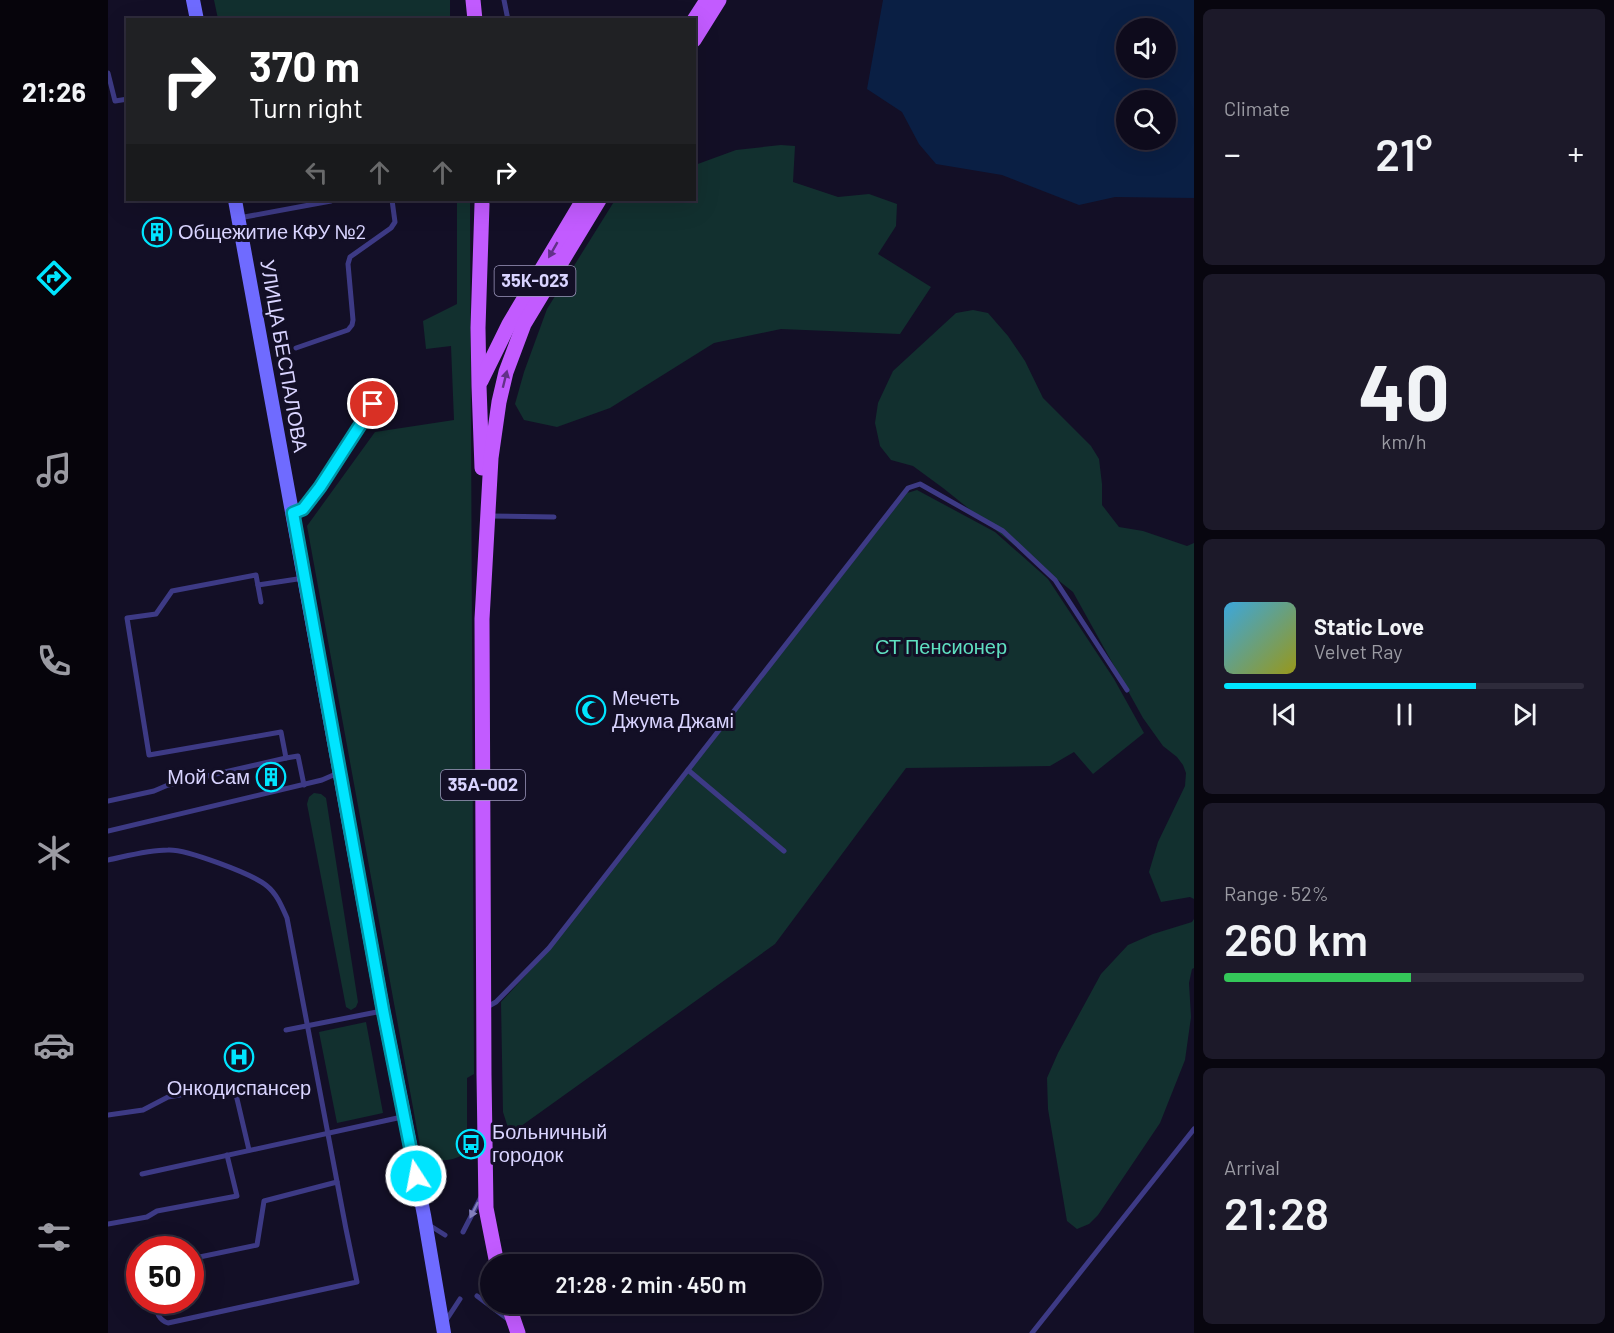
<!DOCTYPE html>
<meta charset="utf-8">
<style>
:root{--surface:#0e0b1c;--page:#1c1929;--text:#f1f3f6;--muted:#9b9ba3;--line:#2e2b3b;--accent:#00e5ff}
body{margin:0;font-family:Barlow,sans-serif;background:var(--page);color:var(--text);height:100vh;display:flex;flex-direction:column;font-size:22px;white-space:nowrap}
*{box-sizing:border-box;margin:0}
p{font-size:20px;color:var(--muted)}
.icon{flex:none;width:33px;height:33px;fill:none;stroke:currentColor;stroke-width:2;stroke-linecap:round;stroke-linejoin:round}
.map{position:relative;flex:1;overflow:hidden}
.drawer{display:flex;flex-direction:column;gap:9px;padding:9px;background:#08060f;width:420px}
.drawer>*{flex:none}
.hud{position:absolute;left:18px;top:18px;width:570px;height:183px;border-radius:0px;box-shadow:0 6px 24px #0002,0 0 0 2px var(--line);background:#202124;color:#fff;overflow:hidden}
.tools{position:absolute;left:1008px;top:18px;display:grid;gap:12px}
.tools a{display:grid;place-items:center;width:60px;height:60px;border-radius:50%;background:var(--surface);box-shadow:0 6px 24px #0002,0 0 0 2px var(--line);font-size:30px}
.speed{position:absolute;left:18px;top:1236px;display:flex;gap:12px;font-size:30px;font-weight:700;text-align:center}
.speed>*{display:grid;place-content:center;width:78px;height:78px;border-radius:50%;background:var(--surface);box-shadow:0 6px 24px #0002,0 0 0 2px var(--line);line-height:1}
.speed .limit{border:9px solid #d22;background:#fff;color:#111}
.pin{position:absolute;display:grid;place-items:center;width:51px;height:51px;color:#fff;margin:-26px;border:3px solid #fff;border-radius:50%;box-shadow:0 2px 6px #0007}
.me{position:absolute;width:66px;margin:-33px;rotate:349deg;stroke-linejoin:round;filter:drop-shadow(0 0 4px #0008)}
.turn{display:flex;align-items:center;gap:21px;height:126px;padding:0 24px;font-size:27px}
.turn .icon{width:78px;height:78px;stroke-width:2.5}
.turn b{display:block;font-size:42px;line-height:51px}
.lanes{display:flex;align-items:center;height:57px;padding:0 24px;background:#0003;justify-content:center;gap:30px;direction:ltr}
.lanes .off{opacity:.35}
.big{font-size:45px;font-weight:600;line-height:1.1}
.drawer .tile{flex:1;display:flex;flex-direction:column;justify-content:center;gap:9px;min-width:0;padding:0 21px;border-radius:9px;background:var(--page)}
.drawer .dial{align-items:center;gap:0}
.dial b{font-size:78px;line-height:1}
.song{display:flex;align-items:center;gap:18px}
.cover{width:72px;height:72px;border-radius:9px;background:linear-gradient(135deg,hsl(200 70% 55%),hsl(60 70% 35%))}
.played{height:6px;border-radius:3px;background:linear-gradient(90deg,var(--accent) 70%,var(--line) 70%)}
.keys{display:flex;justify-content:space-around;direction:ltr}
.heat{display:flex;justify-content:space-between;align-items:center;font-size:33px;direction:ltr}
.charge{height:9px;border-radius:4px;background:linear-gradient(90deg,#34c759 52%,var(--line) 0)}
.trip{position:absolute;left:372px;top:1254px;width:342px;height:60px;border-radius:30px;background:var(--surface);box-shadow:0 6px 24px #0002,0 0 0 2px var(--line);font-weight:600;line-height:60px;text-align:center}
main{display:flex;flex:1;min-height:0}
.dock{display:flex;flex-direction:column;width:108px;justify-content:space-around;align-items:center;background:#06040b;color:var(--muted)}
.dock .icon{width:42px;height:42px}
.dock .on{color:var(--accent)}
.dock b{font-size:27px;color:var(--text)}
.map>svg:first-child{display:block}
.green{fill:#12302f}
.water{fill:#0a1f44;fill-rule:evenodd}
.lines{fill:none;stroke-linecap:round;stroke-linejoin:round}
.lane{stroke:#3d3a85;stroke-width:5}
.secondary{stroke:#6f6bff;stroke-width:14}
.primary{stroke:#c25bff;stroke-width:15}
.oneway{fill:#623188}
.oneway2{fill:#837fbc}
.route-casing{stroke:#0095a6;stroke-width:15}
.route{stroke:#00e5ff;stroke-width:10}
.labels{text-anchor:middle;stroke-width:6;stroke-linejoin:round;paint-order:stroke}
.shield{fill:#130f26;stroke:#9e99be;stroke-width:1.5}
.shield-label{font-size:18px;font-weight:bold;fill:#d9d4ff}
.poi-label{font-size:20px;fill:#d9d4ff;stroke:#130f26;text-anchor:start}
.street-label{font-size:20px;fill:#d9d4ff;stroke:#130f26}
.park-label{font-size:20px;fill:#5fe0c0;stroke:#130f26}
</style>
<main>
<nav class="dock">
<b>21:26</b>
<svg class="icon on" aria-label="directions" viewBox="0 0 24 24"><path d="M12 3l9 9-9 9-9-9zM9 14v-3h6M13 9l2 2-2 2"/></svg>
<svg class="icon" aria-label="music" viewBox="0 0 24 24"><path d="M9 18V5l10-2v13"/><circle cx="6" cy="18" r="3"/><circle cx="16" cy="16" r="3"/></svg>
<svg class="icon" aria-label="phone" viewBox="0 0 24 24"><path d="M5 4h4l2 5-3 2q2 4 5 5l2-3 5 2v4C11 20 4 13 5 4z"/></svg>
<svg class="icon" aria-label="climate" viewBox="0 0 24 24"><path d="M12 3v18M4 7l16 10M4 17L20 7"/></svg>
<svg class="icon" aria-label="car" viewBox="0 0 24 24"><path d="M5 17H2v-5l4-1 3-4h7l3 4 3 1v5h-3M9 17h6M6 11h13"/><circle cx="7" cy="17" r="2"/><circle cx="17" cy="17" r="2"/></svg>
<svg class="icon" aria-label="filters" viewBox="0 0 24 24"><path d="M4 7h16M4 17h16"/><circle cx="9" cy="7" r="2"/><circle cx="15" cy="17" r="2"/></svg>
</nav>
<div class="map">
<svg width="1086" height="1333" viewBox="0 0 1086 1333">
<rect width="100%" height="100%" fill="#130f26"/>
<g class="green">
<polygon points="106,0 342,0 342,19 110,19"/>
<polygon points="673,145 687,146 685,182 730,197 761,194 789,204 788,226 770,254 823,287 792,334 673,329 606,343 502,408 449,427 416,420 407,404 416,372 439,309 507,200 586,200 587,165 628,150"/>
<path d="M349 200H362L366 1074 359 1078V1151C349 1161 330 1164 318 1154 315 1152 314 1149 312 1146L199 526 267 432 346 420 343 346 318 349 315 321 349 304Z"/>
<polygon points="865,310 880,313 900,336 917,361 935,398 983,446 991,459 994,484 994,505 1011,527 1035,531 1079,546 1086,543 1086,899 1082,897 1053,902 1041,872 1050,842 1077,786 1078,773 1075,765 1069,757 1055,746 1035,718 965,592 835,488 805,466 783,460 772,446 767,423 770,403 785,371 848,313"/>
<polygon points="809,490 887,532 940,579 1006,679 1036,733 985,774 966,752 942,766 798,768 667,944 402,1134 395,1112 393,1002 441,950 799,493"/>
<polygon points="206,793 213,794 218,798 250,1002 248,1007 243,1010 238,1007 199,804 201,797"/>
<polygon points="1086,919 1086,968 1084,969 1081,983 1083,1017 1077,1060 1052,1123 990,1215 981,1224 969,1229 959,1221 940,1109 939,1078 950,1053 993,974 1020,945 1045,934 1084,922"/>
<polygon points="258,1022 275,1113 229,1123 211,1032"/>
</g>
<path class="water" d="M775 0H1086V198L1007 197 971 205 894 175 828 164 811 144 794 112 759 89ZM1018 28H1058V68H1018ZM1018 100H1058V140H1018Z"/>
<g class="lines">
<g class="lane">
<polyline points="396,0 400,20"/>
<polyline points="0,73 7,101 20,99"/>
<polyline points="131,218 223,201"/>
<polyline points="188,348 240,330 244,325 245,320 240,264 242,257 283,228 287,222 284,200"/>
<polyline points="186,513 195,509 212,487 265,404"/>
<polyline points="381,516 446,517"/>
<polyline points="150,585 196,578"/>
<polyline points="153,602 148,575 64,591 48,614 19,618 41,755 173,732 178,758 190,756 196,785"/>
<polyline points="580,770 676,851"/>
<polyline points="0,801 46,791 60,785 178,758"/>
<polyline points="0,831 214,780 230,773"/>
<path d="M0 860C19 856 40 850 60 850 78 849 145 874 159 886 169 894 174 907 179 918L238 1229 249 1282 60 1323C49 1319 49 1311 46 1300"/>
<polyline points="379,1007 388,1002 441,948 800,488 812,484 895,531 947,580 1019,690"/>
<polyline points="178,1030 274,1011"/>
<polyline points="0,1115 35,1110 60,1097 126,1086 141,1150"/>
<polyline points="34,1174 294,1117"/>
<polyline points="0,1224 39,1217 49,1211 129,1196 119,1155"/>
<polyline points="321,1225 337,1235"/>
<polyline points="355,1232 374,1195"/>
<polyline points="82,1259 149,1245 156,1201 229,1182"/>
<polyline points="587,1264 649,1256 660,1264"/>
<polyline points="369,1296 401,1320"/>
<polyline points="337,1322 352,1299"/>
<polyline points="924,1333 1086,1129"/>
</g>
<g class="secondary">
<polyline points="85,0 89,20"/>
<polyline points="127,200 275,1010 316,1215 336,1333"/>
</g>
<g class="primary">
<polyline points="365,0 367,20"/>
<polyline points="586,20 599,0"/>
<polyline points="586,40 611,0"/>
<polyline points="374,204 370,328 371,386 374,468"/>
<polyline points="373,381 401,324 475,200"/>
<polyline points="389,1264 378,1208 376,1075 374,619 383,458 391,402 398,372 416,324 491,200"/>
<polyline points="400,1304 410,1333"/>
</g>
</g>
<defs><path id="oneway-solid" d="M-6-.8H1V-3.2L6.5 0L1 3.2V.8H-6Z" transform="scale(1.5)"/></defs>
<g class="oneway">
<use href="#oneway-solid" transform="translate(445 250) rotate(120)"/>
<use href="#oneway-solid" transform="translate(397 379) rotate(-76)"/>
</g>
<use class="oneway2" href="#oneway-solid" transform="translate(366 1210) rotate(117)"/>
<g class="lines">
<g class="route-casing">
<polyline id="route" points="265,404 258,416 212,487 195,509 185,513 275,1010 308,1176"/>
</g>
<use href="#route" class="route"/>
</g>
<defs>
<g id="building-ring" transform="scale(1.5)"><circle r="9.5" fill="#130f26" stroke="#00e5ff" stroke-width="1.5"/><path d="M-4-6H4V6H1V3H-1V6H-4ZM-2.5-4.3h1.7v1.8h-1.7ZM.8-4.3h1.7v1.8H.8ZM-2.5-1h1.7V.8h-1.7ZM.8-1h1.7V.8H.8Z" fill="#00e5ff"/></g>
<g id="mosque-ring" transform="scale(1.5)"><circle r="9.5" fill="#130f26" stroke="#00e5ff" stroke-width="1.5"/><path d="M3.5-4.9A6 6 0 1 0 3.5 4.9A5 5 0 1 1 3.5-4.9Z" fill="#00e5ff"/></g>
<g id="hospital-ring" transform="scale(1.5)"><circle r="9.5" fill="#130f26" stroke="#00e5ff" stroke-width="1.5"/><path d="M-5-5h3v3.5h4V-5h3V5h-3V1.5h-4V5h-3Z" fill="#00e5ff"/></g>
<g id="bus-ring" transform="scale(1.5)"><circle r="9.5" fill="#130f26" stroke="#00e5ff" stroke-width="1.5"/><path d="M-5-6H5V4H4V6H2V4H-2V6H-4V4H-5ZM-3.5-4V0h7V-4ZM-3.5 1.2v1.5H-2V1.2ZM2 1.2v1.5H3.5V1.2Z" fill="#00e5ff"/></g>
</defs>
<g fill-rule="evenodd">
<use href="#building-ring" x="49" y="232"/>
<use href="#mosque-ring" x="483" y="710"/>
<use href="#building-ring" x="163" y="777"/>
<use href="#hospital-ring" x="131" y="1057"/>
<use href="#bus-ring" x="363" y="1144"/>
</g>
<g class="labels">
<g class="shield">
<rect x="386.5" y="266" width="81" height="30" rx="4.5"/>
<rect x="333" y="770" width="84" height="30" rx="4.5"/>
</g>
<g class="shield-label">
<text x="427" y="287">35К-023</text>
<text x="375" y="791">35А-002</text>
</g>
<g class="poi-label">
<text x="70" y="239">Общежитие КФУ №2</text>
<text x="504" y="705">Мечеть<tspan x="504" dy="23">Джума Джамі</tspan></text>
<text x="142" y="784" text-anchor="end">Мой Сам</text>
<text x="131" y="1095" text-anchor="middle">Онкодиспансер</text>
<text x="384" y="1139">Больничный<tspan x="384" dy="23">городок</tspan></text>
</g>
<g class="street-label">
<text transform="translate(176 356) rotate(80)" y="7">УЛИЦА БЕСПАЛОВА</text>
</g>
<g class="park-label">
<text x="833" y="654">СТ Пенсионер</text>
</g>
</g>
</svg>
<div class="tools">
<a><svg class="icon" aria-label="sound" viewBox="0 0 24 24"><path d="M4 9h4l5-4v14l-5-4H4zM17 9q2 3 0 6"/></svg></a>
<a><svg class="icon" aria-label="search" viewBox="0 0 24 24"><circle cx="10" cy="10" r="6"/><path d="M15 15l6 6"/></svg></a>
</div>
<div class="speed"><div class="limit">50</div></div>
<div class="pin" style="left:265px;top:404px;background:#d93025"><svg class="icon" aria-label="arrive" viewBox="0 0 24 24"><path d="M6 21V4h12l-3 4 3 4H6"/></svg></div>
<svg class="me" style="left:308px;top:1176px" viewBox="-20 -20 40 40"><circle r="17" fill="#00e5ff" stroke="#fff" stroke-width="3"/><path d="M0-11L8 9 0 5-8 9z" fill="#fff"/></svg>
<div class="trip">21:28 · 2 min · 450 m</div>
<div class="hud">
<div class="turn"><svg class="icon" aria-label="right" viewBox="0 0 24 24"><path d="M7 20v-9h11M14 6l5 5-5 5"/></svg><div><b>370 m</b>Turn right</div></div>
<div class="lanes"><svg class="icon off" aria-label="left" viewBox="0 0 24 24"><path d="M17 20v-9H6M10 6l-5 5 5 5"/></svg><svg class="icon off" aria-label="ahead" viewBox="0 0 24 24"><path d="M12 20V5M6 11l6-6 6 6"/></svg><svg class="icon off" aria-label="ahead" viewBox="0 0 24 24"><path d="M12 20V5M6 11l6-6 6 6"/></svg><svg class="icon" aria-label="right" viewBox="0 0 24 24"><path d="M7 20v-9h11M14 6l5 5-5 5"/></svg></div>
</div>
</div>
<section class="drawer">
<div class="tile"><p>Climate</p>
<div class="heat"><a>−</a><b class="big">21°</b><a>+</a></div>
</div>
<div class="tile dial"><b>40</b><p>km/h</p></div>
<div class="tile">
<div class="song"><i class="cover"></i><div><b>Static Love</b><p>Velvet Ray</p></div></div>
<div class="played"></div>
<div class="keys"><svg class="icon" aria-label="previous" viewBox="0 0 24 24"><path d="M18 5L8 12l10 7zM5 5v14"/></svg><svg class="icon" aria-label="pause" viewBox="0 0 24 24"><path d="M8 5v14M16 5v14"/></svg><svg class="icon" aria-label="next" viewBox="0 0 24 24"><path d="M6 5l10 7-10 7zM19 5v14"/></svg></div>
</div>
<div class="tile"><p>Range · 52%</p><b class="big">260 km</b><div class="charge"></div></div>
<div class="tile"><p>Arrival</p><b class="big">21:28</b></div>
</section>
</main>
